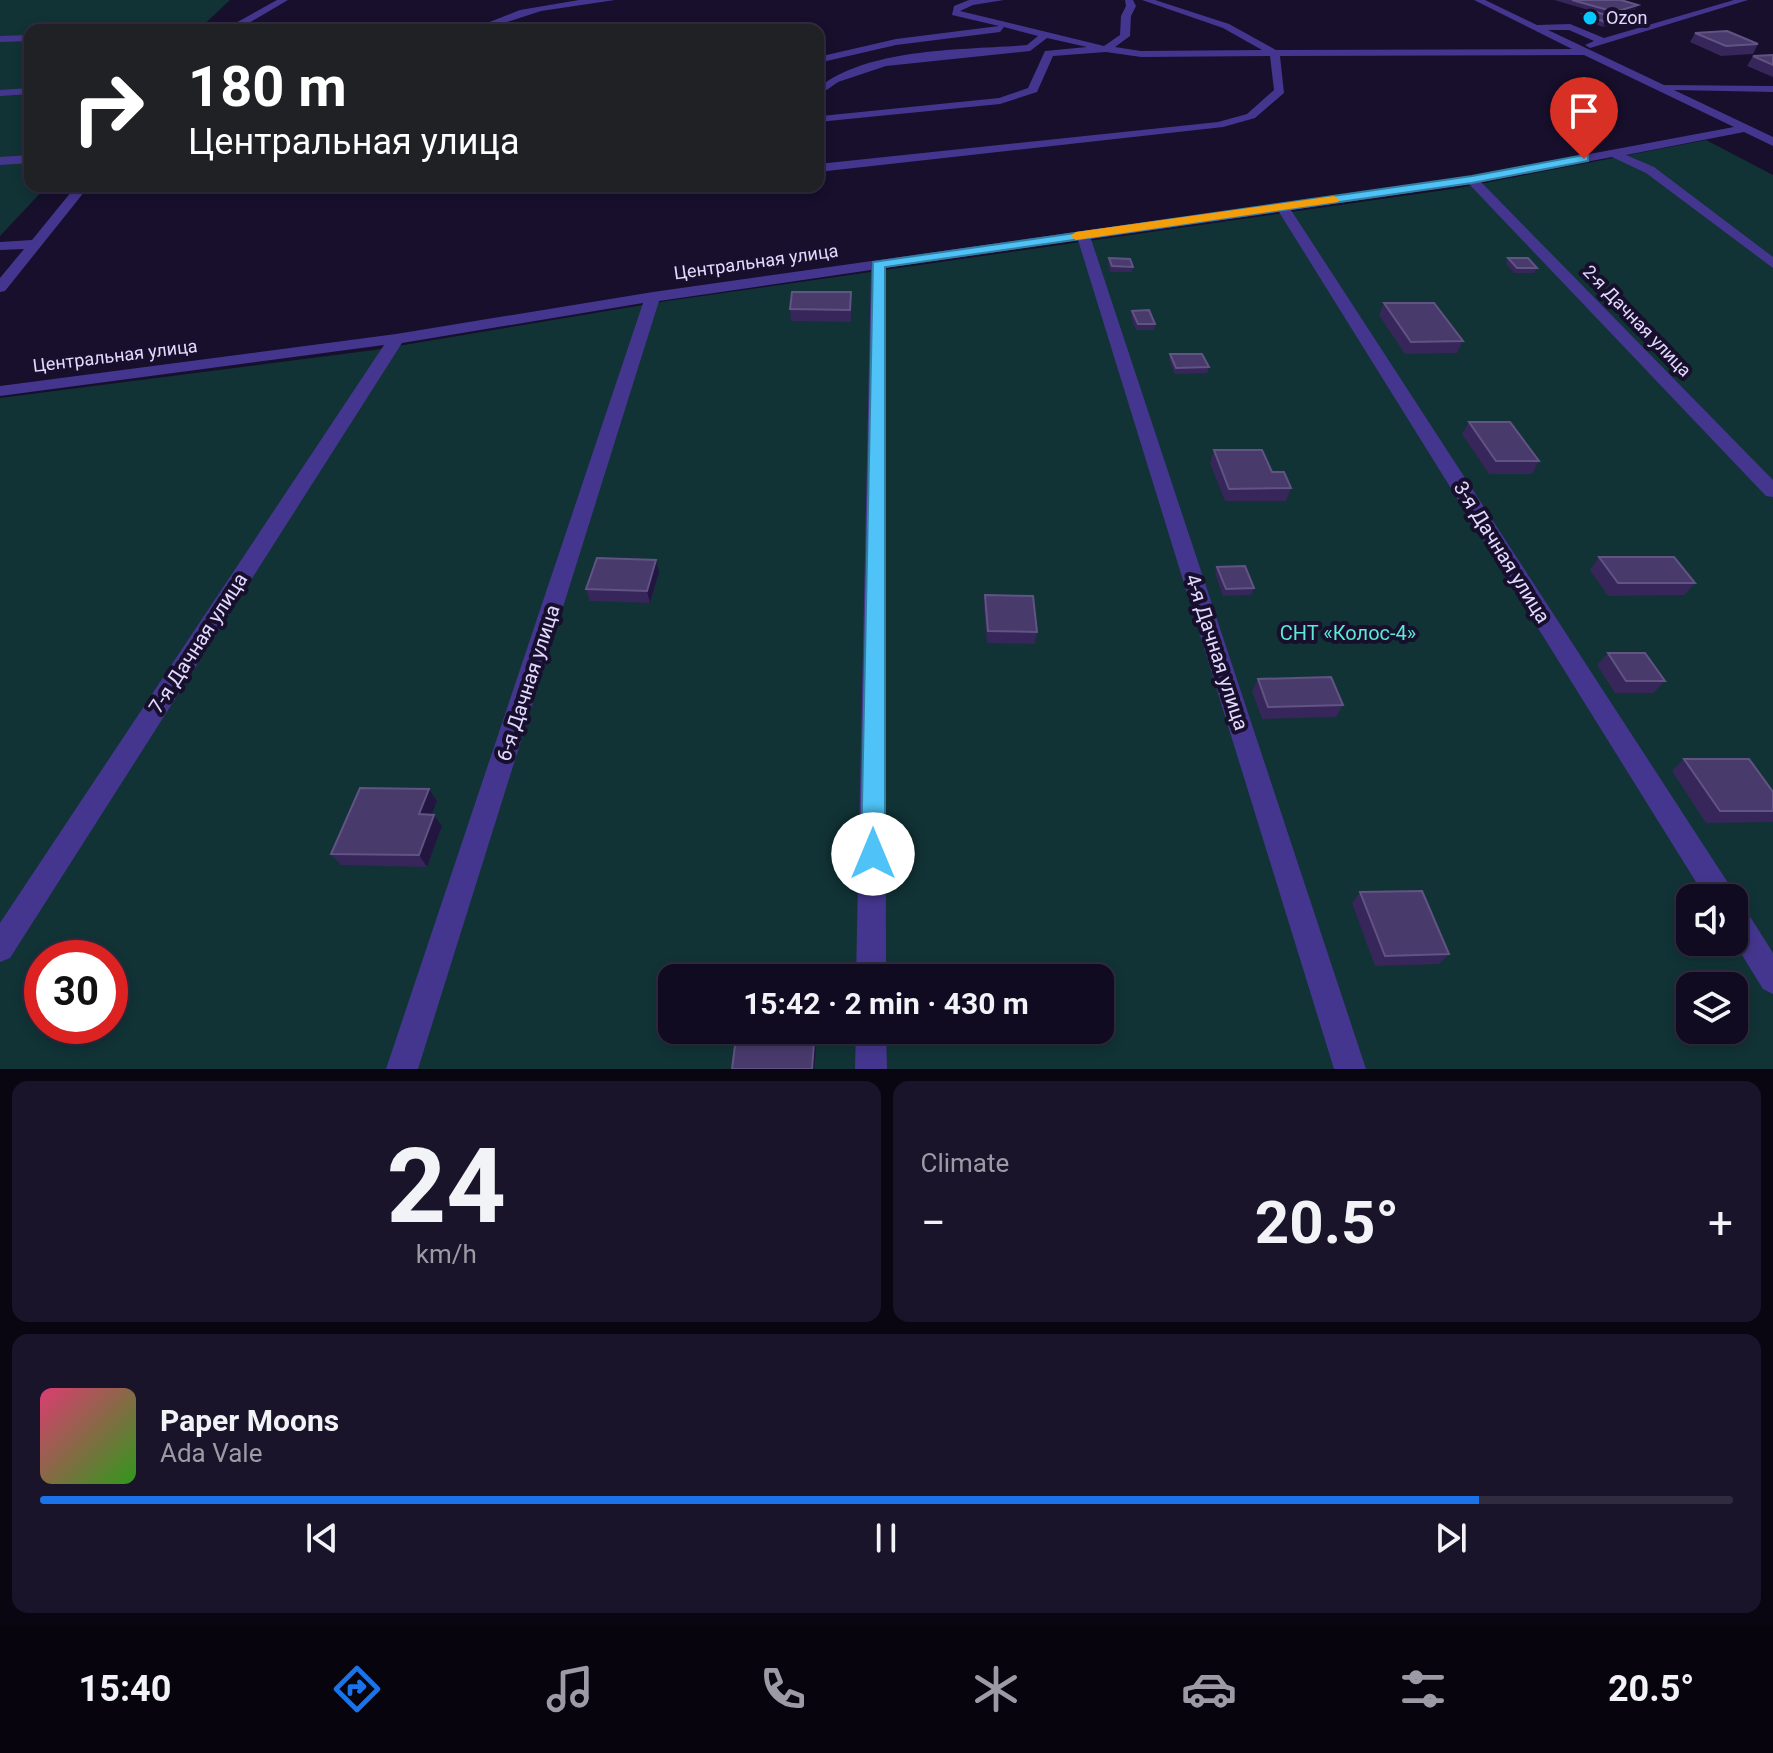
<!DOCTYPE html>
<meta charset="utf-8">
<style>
:root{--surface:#110b21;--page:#1a142a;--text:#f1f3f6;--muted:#9c9ba5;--line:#302b3f;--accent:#1a73e8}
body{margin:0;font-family:Roboto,sans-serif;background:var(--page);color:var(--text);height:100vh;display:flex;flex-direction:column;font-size:30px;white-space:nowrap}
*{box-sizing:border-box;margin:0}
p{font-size:26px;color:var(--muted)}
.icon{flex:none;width:44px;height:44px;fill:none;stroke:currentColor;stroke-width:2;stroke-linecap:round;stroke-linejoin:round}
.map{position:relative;height:1069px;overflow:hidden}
.side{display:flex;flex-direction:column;gap:12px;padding:12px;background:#090612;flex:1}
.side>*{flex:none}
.hud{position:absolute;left:24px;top:24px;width:800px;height:168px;border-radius:16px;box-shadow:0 4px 12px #0003,0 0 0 2px var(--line);background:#202124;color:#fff;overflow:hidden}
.tools{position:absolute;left:1676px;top:884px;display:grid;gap:16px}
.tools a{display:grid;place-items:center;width:72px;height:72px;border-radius:16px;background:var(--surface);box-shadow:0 4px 12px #0003,0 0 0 2px var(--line);font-size:40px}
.speed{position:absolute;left:24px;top:940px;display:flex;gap:16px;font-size:40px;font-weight:700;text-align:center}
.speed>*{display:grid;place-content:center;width:104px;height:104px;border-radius:50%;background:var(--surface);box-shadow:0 4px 12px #0003,0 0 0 2px var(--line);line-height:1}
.speed .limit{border:12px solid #d22;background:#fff;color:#111}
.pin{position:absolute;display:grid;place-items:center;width:68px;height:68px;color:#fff;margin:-82px -34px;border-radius:50% 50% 50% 0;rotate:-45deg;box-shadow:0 0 8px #0007}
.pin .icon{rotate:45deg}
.me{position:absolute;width:88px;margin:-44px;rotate:0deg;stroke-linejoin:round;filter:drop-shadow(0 0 6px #0008)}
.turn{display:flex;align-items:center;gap:28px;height:168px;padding:0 32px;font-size:36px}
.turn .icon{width:104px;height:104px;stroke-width:2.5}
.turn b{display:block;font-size:56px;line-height:68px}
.big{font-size:60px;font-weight:700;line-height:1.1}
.side .widget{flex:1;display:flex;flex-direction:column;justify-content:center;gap:12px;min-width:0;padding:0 28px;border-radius:16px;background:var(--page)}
.side .dial{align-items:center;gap:0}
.dial b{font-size:104px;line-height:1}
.song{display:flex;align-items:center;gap:24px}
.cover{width:96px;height:96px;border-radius:12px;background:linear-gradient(135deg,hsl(340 70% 55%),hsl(110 70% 35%))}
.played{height:8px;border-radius:4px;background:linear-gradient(90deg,var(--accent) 85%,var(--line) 85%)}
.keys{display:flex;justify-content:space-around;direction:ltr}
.heat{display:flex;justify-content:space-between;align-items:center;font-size:44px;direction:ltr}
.side .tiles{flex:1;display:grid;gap:12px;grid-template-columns:1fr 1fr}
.widget:last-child{grid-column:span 2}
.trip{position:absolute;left:658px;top:964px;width:456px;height:80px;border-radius:16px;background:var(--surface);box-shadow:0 4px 12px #0003,0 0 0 2px var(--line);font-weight:700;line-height:80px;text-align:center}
.tab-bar{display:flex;height:128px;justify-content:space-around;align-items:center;background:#07040d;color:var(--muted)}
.tab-bar .icon{width:56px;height:56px}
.tab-bar .on{color:var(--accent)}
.tab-bar b{font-size:36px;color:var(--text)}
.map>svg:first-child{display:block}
.green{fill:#113336;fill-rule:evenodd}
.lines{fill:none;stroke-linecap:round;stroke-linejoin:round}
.minor{fill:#44368e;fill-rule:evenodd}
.wall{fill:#37265a}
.shaded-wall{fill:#221540}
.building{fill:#493a6c;stroke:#615383;stroke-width:2}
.route{fill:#4fc3f7;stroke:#337fa1;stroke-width:2}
.slow{fill:#f59e0b}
.poi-dot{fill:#05c9ff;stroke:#170f2c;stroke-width:3}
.labels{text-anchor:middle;stroke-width:8;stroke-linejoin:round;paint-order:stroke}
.far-poi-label{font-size:18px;fill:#e2d9ff;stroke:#170f2c;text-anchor:start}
.far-street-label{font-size:18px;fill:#e2d9ff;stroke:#170f2c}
.street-label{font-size:20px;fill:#e2d9ff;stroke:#170f2c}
.park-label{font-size:20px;fill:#5aead6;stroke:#170f2c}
</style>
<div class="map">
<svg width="1773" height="1069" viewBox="0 0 1773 1069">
<rect width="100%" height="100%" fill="#170f2c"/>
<g class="green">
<polygon points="0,0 230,0 198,30 30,30 30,186 47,186 0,236"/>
<path d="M1706 140 1773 175V1069H0V398L374 350 667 301 1459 188ZM1690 898H1734V942H1690ZM42 958H110V1026H42ZM672 978H1100V1030H672ZM1690 986H1734V1030H1690Z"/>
</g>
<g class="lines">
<g class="minor">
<polygon points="277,0 288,0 237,30 184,30 232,25"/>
<polygon points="579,0 615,0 541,11 482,30 469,30 520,10"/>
<path d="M969 0H1004L973 5 960 11 1104 46 1120 35 1121 16 1126 6 1125 0H1133L1136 6 1131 16 1130 36 1115 47 1141 51 1262 50 1223 28 1142 0H1155L1229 24 1276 50 1572 49 1474 0H1485L1537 25 1570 24 1604 38 1734 0H1748L1590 48 1585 45 1594 41 1569 30H1548L1664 85 1773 86V92L1674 90 1773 137V146L1744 132 1626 155 1654 167 1773 257V268L1646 173 1612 157 1481 182 1773 480V497L1766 496 1469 184 1291 210 1732 889 1736 898 1734 902V898H1706L1279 212 1091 239 1366 1069H1334L1078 240 885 268 886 978H856L871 270 659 301 418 1069H386L643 303 402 343 10 958 0 962V923L384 345 0 396V386L396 334 653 292 1472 176 1734 127 1584 55 1280 56 1284 93 1255 118 1223 127 818 172V164L1218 122 1247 114 1274 90 1270 56 1141 57 1106 52 1053 56 1037 92 1000 104 818 122 821 116 999 98 1028 88 1045 51 1087 47 1047 38 1030 51 886 66 838 82 818 96V88C869 47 964 50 1027 45L1038 36 1004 27 1000 32 896 45 818 63V57L896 39 999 26 952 15 954 6Z"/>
<polygon points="30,35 30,41 0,42 0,36"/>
<polygon points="30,88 30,94 0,96 0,90"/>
<polygon points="30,155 30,163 0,165 0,157"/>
<polygon points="76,186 89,186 5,291 0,292 0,278 24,249 0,250 0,242 32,240"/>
<polygon points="1734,903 1744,907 1773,953 1773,994 1763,989 1734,942"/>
<polygon points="856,1030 886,1030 887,1069 855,1069"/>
</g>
</g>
<g class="wall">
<polygon points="1554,0 1621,0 1636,9 1613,17"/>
<polygon points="1584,14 1622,20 1620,24 1603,27 1582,19"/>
<polygon points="1695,33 1758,44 1753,54 1721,56 1690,42"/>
<polygon points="1773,55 1773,77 1747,66 1753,56"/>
<polygon points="1109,258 1133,267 1132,272 1110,272 1108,264"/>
<polygon points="1508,258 1537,268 1534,273 1514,273 1506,264"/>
<polygon points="851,292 851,322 791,321 790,309"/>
<polygon points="1384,303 1463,341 1457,353 1405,354 1379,315"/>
<polygon points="1132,311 1155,324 1154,330 1136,330 1131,317"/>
<polygon points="1170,354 1209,367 1207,373 1175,374 1169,360"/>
<polygon points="1469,422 1539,461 1532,474 1489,474 1462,434"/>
<polygon points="1214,450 1272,472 1291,488 1286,501 1225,501 1210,463"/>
<polygon points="1599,557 1695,583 1684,595 1608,596 1590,570"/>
<polygon points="1217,567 1254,588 1251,595 1223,596 1215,573"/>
<polygon points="659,572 650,603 590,601 586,589"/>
<polygon points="985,595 1037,632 1035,644 987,643 984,608"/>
<polygon points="1608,653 1665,681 1653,693 1615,693 1597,665"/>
<polygon points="1258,679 1343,705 1336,717 1262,719 1252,691"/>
<polygon points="1684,759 1773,792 1773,822 1706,823 1672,771"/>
<polygon points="429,789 437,801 431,815 442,826 427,867 341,865 331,854"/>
<polygon points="1360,892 1449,954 1439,964 1375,966 1352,903"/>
</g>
<g class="shaded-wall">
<polygon points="1638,5 1636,9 1613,17 1615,12"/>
<polygon points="1622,20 1620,24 1603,27 1605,22"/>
<polygon points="656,560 659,572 650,603 647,591"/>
<polygon points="429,789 437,801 427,826 419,814"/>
<polygon points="434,815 442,826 427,867 419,855"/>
<polygon points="815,1030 818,1030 814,1069 812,1069"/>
</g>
<g class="building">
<polygon points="1572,0 1621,0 1638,5 1615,12"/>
<polygon points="1596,12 1622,20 1605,22 1584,14"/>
<polygon points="1727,31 1758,44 1726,46 1695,33"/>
<polygon points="1773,55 1773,65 1753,56"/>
<polygon points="1109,258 1130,259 1133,267 1112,266"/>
<polygon points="1508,258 1528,258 1537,268 1517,268"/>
<polygon points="792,292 851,292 850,310 790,309"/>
<polygon points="1384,303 1434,303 1463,341 1411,342"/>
<polygon points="1149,310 1155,324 1138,324 1132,311"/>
<polygon points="1170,354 1202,354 1209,367 1176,368"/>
<polygon points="1469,422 1510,422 1539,461 1496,461"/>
<polygon points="1214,450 1262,450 1272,472 1284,472 1291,488 1229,489"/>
<polygon points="1599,557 1674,557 1695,583 1618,583"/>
<polygon points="597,558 656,560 647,591 586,589"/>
<polygon points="1245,566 1254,588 1226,589 1217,567"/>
<polygon points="985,595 1033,596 1037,632 988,631"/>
<polygon points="1608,653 1645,653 1665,681 1626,681"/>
<polygon points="1331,677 1343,705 1268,707 1258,679"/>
<polygon points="1684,759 1749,759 1773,792 1773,811 1720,811"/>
<polygon points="360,788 429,789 419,814 434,815 419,855 331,854"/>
<polygon points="1422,891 1449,954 1385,956 1360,892"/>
<polygon points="737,1030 815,1030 812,1069 732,1069"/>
</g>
<polygon class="route" points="1584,155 1588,156 1588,161 1472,183 885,267 885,854 881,862 873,865 864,862 861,854 873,262 1472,176"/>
<polygon class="slow" points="1334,196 1340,200 1338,202 1076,240 1070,236 1076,232"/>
<circle class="poi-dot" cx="1590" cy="18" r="8"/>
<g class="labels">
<g class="far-poi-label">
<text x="1606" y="24">Ozon</text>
</g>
<g class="far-street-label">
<text transform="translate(756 262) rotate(-8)" y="6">Центральная улица</text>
<text transform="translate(1637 321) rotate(46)" y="6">2-я Дачная улица</text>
<text transform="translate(115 356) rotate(-7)" y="6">Центральная улица</text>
</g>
<g class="street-label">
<text transform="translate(1502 552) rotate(58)" y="7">3-я Дачная улица</text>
<text transform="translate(198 643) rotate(-57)" y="7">7-я Дачная улица</text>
<text transform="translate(1217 652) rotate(72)" y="7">4-я Дачная улица</text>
<text transform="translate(528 683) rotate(-72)" y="7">6-я Дачная улица</text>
</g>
<g class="park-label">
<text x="1348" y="640">СНТ «Колос-4»</text>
</g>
</g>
</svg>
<div class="tools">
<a><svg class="icon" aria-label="sound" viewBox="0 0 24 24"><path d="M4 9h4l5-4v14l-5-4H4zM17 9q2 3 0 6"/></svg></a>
<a><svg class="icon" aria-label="layers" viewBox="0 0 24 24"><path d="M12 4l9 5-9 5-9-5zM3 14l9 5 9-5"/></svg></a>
</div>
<div class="speed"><div class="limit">30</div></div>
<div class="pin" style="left:1584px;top:159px;background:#d93025"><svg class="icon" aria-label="arrive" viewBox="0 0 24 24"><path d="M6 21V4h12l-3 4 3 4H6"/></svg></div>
<svg class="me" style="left:873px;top:854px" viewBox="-20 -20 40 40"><circle r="19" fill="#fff"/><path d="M0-13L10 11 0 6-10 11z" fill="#4fc3f7"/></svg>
<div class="trip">15:42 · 2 min · 430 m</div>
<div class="hud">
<div class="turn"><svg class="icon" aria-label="right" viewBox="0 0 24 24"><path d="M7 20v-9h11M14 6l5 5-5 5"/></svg><div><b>180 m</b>Центральная улица</div></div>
</div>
</div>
<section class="side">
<div class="tiles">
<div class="widget dial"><b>24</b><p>km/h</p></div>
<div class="widget"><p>Climate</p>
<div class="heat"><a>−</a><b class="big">20.5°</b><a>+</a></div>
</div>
<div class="widget">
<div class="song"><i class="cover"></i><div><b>Paper Moons</b><p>Ada Vale</p></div></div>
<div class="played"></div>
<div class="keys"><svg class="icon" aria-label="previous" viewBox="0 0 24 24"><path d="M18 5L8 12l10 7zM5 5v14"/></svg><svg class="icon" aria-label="pause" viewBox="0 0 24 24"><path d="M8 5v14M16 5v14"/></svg><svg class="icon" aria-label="next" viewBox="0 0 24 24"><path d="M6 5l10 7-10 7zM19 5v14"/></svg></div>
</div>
</div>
</section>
<nav class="tab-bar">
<b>15:40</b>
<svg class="icon on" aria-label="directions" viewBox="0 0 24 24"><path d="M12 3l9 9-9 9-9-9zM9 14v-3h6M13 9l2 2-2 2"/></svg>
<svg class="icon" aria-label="music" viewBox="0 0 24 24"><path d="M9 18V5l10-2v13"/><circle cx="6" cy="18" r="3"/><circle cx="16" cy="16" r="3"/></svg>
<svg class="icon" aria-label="phone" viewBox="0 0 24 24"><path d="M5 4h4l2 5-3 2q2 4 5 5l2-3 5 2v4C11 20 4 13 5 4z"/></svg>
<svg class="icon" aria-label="climate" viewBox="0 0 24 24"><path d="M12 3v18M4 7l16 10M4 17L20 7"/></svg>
<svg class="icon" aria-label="car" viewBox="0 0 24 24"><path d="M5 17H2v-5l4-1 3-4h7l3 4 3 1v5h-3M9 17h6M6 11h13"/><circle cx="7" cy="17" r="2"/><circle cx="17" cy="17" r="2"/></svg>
<svg class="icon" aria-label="filters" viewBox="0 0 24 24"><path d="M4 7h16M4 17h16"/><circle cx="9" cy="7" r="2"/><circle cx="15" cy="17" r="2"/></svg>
<b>20.5°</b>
</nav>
